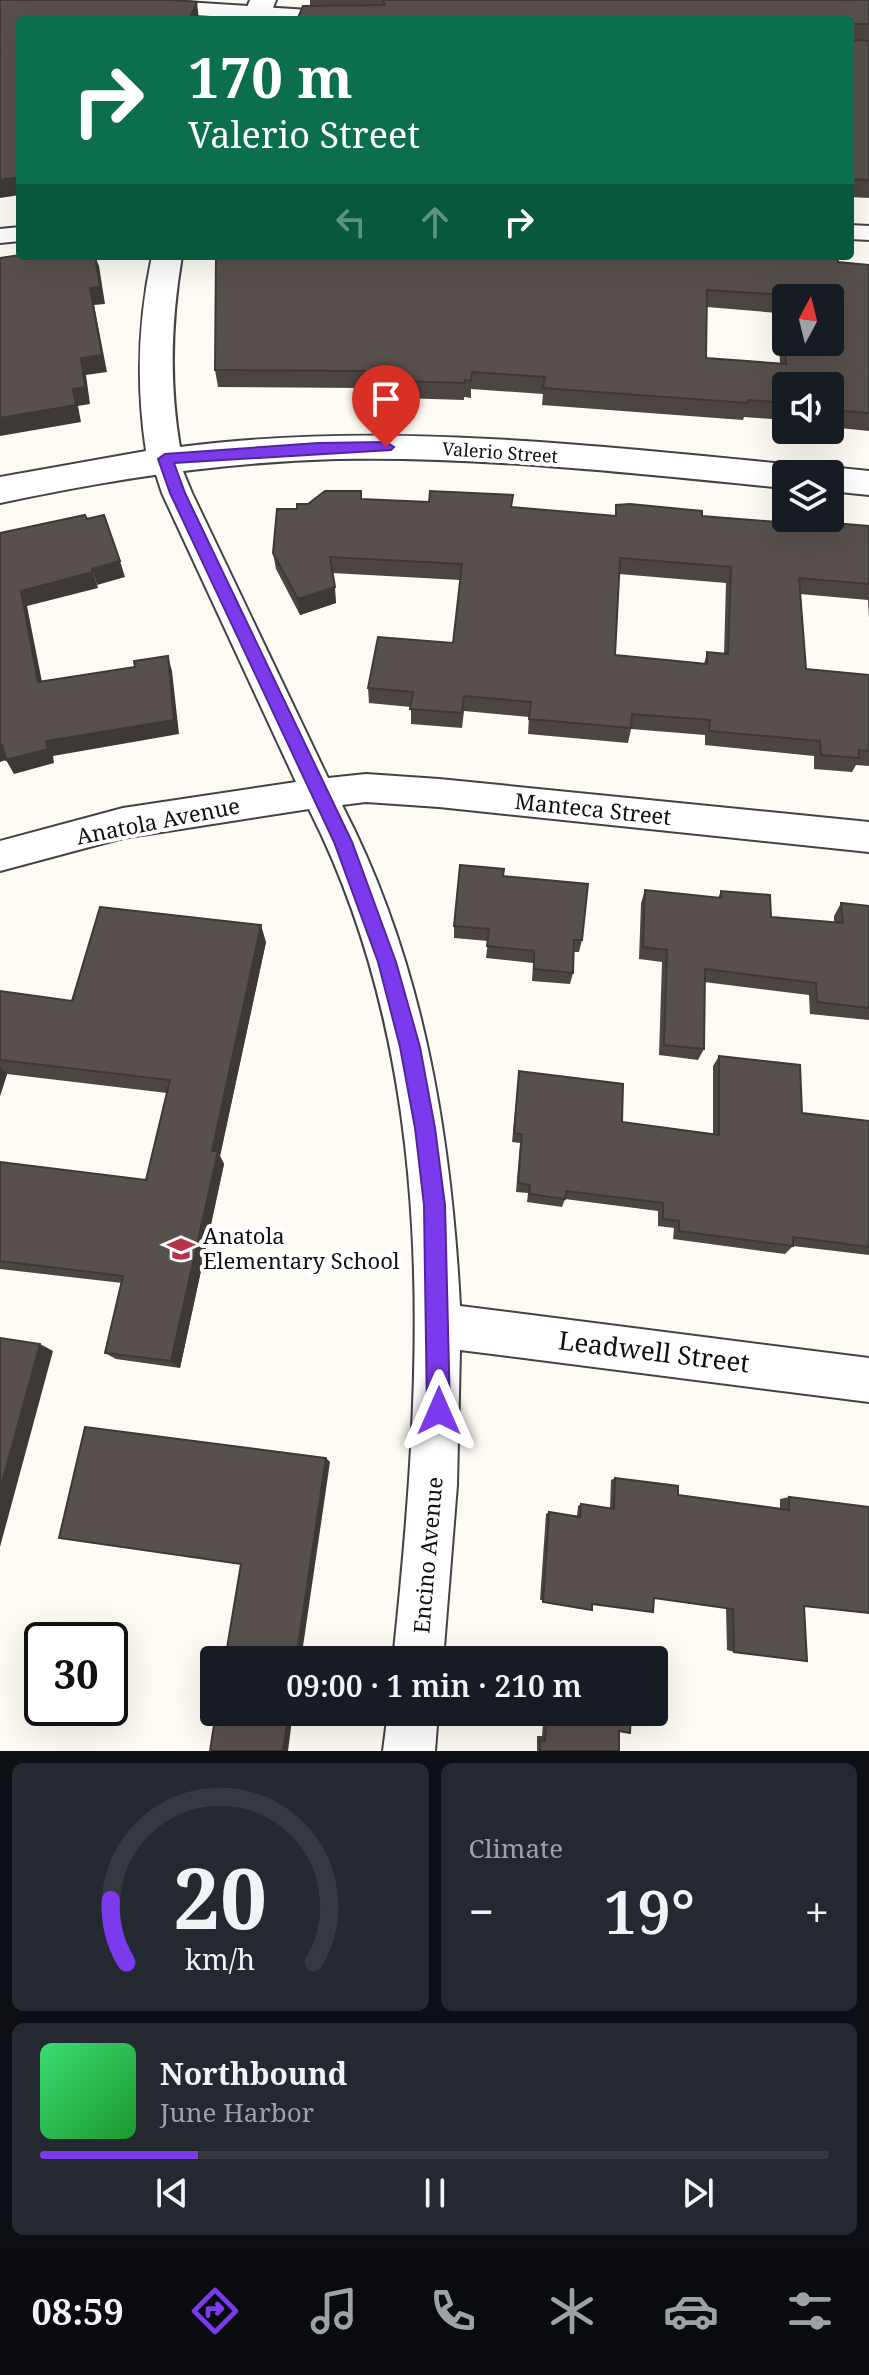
<!DOCTYPE html>
<meta charset="utf-8">
<style>
:root{--surface:#171b24;--page:#242831;--text:#f1f3f6;--muted:#9ea1a6;--line:#363941;--accent:#7c3aed}
body{margin:0;font-family:"Noto Serif",serif;background:var(--page);color:var(--text);height:100vh;display:flex;flex-direction:column;font-size:30px;white-space:nowrap}
*{box-sizing:border-box;margin:0}
p{font-size:26px;color:var(--muted)}
.icon{flex:none;width:44px;height:44px;fill:none;stroke:currentColor;stroke-width:2;stroke-linecap:round;stroke-linejoin:round}
.map{position:relative;height:1751px;overflow:hidden}
.side{display:flex;flex-direction:column;gap:12px;padding:12px;background:#0d0f14;flex:1}
.side>*{flex:none}
.guide{position:absolute;left:16px;top:16px;width:838px;height:244px;border-radius:8px;box-shadow:0 8px 32px #0002;background:#0b6e4f;color:#fff;overflow:hidden}
.needle{width:52px;rotate:7deg}
.buttons{position:absolute;left:772px;top:284px;display:grid;gap:16px}
.buttons a{display:grid;place-items:center;width:72px;height:72px;border-radius:8px;background:var(--surface);box-shadow:0 8px 32px #0002;font-size:40px}
.speed{position:absolute;left:24px;top:1622px;display:flex;gap:16px;font-size:40px;font-weight:700;text-align:center}
.speed>*{display:grid;place-content:center;width:104px;height:104px;border-radius:50%;background:var(--surface);box-shadow:0 8px 32px #0002;line-height:1}
.speed .limit{border:4px solid #111;border-radius:12px;background:#fff;color:#111}
.pin{position:absolute;display:grid;place-items:center;width:68px;height:68px;color:#fff;margin:-82px -34px;border-radius:50% 50% 50% 0;rotate:-45deg;box-shadow:0 0 8px #0007}
.pin .icon{rotate:45deg}
.me{position:absolute;width:88px;margin:-44px;rotate:0deg;stroke-linejoin:round;filter:drop-shadow(0 0 6px #0008)}
.turn{display:flex;align-items:center;gap:28px;height:168px;padding:0 40px;font-size:36px}
.turn .icon{width:104px;height:104px;stroke-width:2.5}
.turn b{display:block;font-size:56px;line-height:68px}
.lanes{display:flex;align-items:center;height:76px;padding:0 40px;background:#0003;justify-content:center;gap:40px;direction:ltr}
.lanes .off{opacity:.35}
.big{font-size:60px;font-weight:600;line-height:1.1}
.side .widget{flex:1;display:flex;flex-direction:column;justify-content:center;gap:12px;min-width:0;padding:0 28px;border-radius:12px;background:var(--page)}
.side .dial{align-items:center;gap:0}
.dial svg{height:208px;overflow:visible;fill:none;stroke:var(--line);stroke-width:7;stroke-linecap:round;text-anchor:middle}
.dial text{fill:var(--text);stroke:none}
.song{display:flex;align-items:center;gap:24px}
.cover{width:96px;height:96px;border-radius:12px;background:linear-gradient(135deg,hsl(140 70% 55%),hsl(130 70% 35%))}
.played{height:8px;border-radius:4px;background:linear-gradient(90deg,var(--accent) 20%,var(--line) 20%)}
.keys{display:flex;justify-content:space-around;direction:ltr}
.heat{display:flex;justify-content:space-between;align-items:center;font-size:44px;direction:ltr}
.side .tiles{flex:1;display:grid;gap:12px;grid-template-columns:1fr 1fr}
.widget:last-child{grid-column:span 2}
.trip{position:absolute;left:200px;top:1646px;width:468px;height:80px;border-radius:8px;background:var(--surface);box-shadow:0 8px 32px #0002;font-weight:600;line-height:80px;text-align:center}
.tab-bar{display:flex;height:128px;justify-content:space-around;align-items:center;background:#090b0e;color:var(--muted)}
.tab-bar .icon{width:56px;height:56px}
.tab-bar .selected{color:var(--accent)}
.tab-bar b{font-size:36px;color:var(--text)}
.map>svg:first-child{display:block}
.lines{fill:none;stroke-linecap:round;stroke-linejoin:round}
.minor-casing{stroke:#434343;stroke-width:4}
.tertiary-casing{stroke:#434343;stroke-width:4}
.minor{fill:#fff;fill-rule:evenodd}
.tertiary{fill:#fff;fill-rule:evenodd}
.wall{fill:#4c4542;fill-rule:evenodd}
.shaded-wall{fill:#3e3836}
.building{fill:#58504d;stroke:#3e3836;stroke-width:2;fill-rule:evenodd}
.route{fill:#7c3aed;stroke:#51269a;stroke-width:2}
.labels{text-anchor:middle;stroke-width:8;stroke-linejoin:round;paint-order:stroke}
.far-street-label{font-size:18px;fill:#101010;stroke:#fff}
.street-label{font-size:22px;fill:#101010;stroke:#fff}
.poi-label{font-size:22px;fill:#101010;stroke:#fff;text-anchor:start}
.near-street-label{font-size:26px;fill:#101010;stroke:#fff}
</style>
<div class="map">
<svg width="869" height="1751" viewBox="0 0 869 1751">
<rect width="100%" height="100%" fill="#fefbf4"/>
<g class="lines">
<g class="minor-casing">
<g id="minor">
<polygon points="154,0 372,14 383,20 272,20 150,12 140,6 143,2"/>
<polygon points="850,225 869,226 869,240 850,239"/>
<polygon points="20,227 20,241 0,243 0,229"/>
<path d="M165 449 175 452 192 493 328 778 366 774 439 779 869 822V852L439 807 366 802 342 805C423 961 451 1133 460 1306L869 1358V1402L460 1350 457 1485 443 1660H393C423 1375 442 1073 309 809L123 838 0 871V841L123 808 296 782 162 493 151 459 155 452Z"/>
<polygon points="388,1712 438,1712 435,1751 383,1751"/>
</g>
</g>
<g class="tertiary-casing">
<g id="tertiary">
<polygon points="250,0 276,0 268,20 242,20"/>
<path d="M152 256H182C171 321 169 382 180 447 382 421 585 445 786 464L799 467 803 474H786V488C637 474 487 456 337 459 223 462 111 479 0 503V477L146 451C136 384 138 322 152 256Z"/>
<polygon points="830,467 869,471 869,495 830,491 830,474 815,474"/>
</g>
</g>
<use href="#minor" class="minor"/>
<use href="#tertiary" class="tertiary"/>
</g>
<g class="wall">
<polygon points="310,0 869,0 869,198 850,197 850,20 310,6"/>
<path d="M838 262 869 265V431L830 427V386H786V420L744 417 743 420 542 405 543 394 471 389V398L464 397V400L367 397 366 388 218 387 215 370ZM707 307 778 313 780 364 706 358Z"/>
<path d="M361 491 362 499 512 507 615 516 616 505 702 516 776 522 777 518 869 526V618L868 600 800 594 806 669 869 675V766L856 765 852 772 814 769V756L705 745V735L631 729 628 743 528 734 529 717 464 711 462 728 411 724V707L369 703 368 688 453 643 460 580 332 573 336 603 300 615 276 569 273 553 297 509 308 504ZM619 574 726 583 724 654 707 652 704 664 615 655Z"/>
<polygon points="503,876 582,940 579,952 574,952 573,973 570,984 532,981 533,963 486,958 488,941 454,938 454,926"/>
<polygon points="645,890 718,898 721,891 771,917 834,922 834,916 841,903 869,906 869,1020 810,1014 809,995 704,982 704,1049 698,1060 659,1055 662,962 639,959 641,903"/>
<polygon points="266,942 220,1156 224,1164 180,1368 116,1359 105,1353 122,1283 0,1269 0,1162 146,1180 167,1093 7,1074 0,1096 0,991 72,1001"/>
<polygon points="719,1056 802,1113 869,1121 869,1255 793,1246 785,1254 673,1239 674,1228 658,1226 658,1211 565,1199 562,1207 527,1202 528,1193 516,1192 520,1143 512,1142 519,1071 622,1122 713,1134 713,1066"/>
<polygon points="615,1478 678,1495 780,1509 780,1499 789,1497 804,1606 734,1652 727,1650 726,1608 654,1598 592,1604 540,1600 546,1514 549,1512 577,1516 578,1506 581,1504 610,1508 611,1480"/>
<polygon points="544,1712 631,1712 619,1731 619,1751 537,1751 537,1736 542,1736"/>
</g>
<g class="shaded-wall">
<polygon points="197,2 199,20 189,20"/>
<polygon points="20,177 20,195 0,198 0,180"/>
<polygon points="95,256 99,266 105,304 94,305 107,372 86,375 90,404 78,406 81,422 0,436 0,418 73,389 81,358 90,288"/>
<polygon points="120,561 125,577 97,585 92,569"/>
<polygon points="93,572 98,588 27,606 45,697 38,682 21,591"/>
<polygon points="335,587 336,603 300,615 298,599"/>
<polygon points="168,656 172,671 179,734 53,756 54,763 14,774 6,760 0,762 0,746 46,741"/>
<polygon points="261,925 266,942 220,1156 224,1164 180,1368 171,1361 212,1151"/>
<polygon points="0,1066 7,1074 0,1096"/>
<polygon points="40,1344 53,1351 0,1547 0,1490"/>
<polygon points="326,1458 330,1462 301,1660 296,1660"/>
<polygon points="289,1712 293,1712 288,1751 283,1751"/>
</g>
<g class="building">
<polygon points="0,0 172,0 197,2 189,20 20,20 20,177 0,180"/>
<polygon points="383,0 869,0 869,24 853,24 853,40 869,41 869,180 850,179 850,20 297,20 303,6 385,5"/>
<polygon points="20,255 95,256 100,287 90,288 102,355 81,358 85,387 73,389 76,405 0,418 0,258"/>
<path d="M216 256H837L838 262 869 265V413L830 410V386H786V403L748 400V403L543 388 545 377 472 372 471 381 465 380V383L366 380V371L215 370ZM707 290 783 295 786 364 706 358ZM786 298H830V342H786Z"/>
<path d="M325 491H361V499L429 502 430 491 513 495 511 507 616 516V505L630 504 702 511V516L777 522V518L869 526V584L799 578 806 669 869 675V751L859 750V758L821 755 820 741 709 731 710 720 632 714 631 728 529 719 531 702 464 696 462 713 410 709 413 692 368 688 378 637 453 643 462 564 330 557 335 587 298 599 273 553 277 509H297V504H308ZM620 558 731 567 728 654 707 652V664L615 655Z"/>
<polygon points="85,515 87,519 104,515 120,561 92,569 93,572 21,591 38,682 135,667 134,661 168,656 174,720 46,741 48,749 6,760 2,745 0,746 0,533"/>
<polygon points="460,865 504,869 503,876 588,884 582,940 574,940 573,973 534,969 534,951 487,946 489,929 454,926"/>
<polygon points="645,890 721,898 721,891 770,895 771,917 843,923 841,903 869,906 869,1008 817,1002 816,983 705,969 704,1049 664,1045 667,950 643,947"/>
<polygon points="100,907 261,925 212,1151 218,1151 171,1361 105,1353 123,1276 0,1261 0,1162 146,1180 170,1080 0,1060 0,991 72,1001"/>
<polygon points="719,1056 800,1065 802,1113 869,1121 869,1247 793,1237 793,1246 679,1231 679,1221 663,1219 663,1203 566,1191 565,1199 529,1194 530,1185 518,1183 522,1134 514,1133 519,1071 623,1084 622,1122 719,1135"/>
<polygon points="0,1338 40,1344 0,1490"/>
<polygon points="85,1427 326,1458 296,1660 225,1660 241,1564 59,1538"/>
<polygon points="615,1478 678,1486 678,1495 789,1510 789,1497 869,1507 869,1613 804,1606 807,1661 734,1652 733,1609 654,1598 653,1612 592,1604 592,1610 543,1602 549,1512 580,1517 581,1504 614,1509"/>
<polygon points="216,1712 289,1712 283,1751 210,1751"/>
<polygon points="547,1712 631,1712 630,1733 619,1731 619,1751 540,1751 540,1740 545,1741"/>
</g>
<polygon class="route" points="386,442 394,447 391,450 174,463 185,493 352,842 396,962 420,1047 435,1128 445,1205 450,1411 447,1419 439,1422 431,1419 427,1411 424,1205 415,1128 400,1047 378,962 334,842 170,493 158,459 165,454 318,443"/>
<defs>
<g id="school-bare" transform="scale(2.16)"><path d="M0-5L7-2L0 1L-7-2ZM-4 1L0 2.5L4 1V4Q0 6-4 4Z" fill="#b73248" stroke="#fff" stroke-width="2.5" paint-order="stroke"/></g>
</defs>
<g fill-rule="evenodd">
<use href="#school-bare" x="181" y="1249"/>
</g>
<g class="labels">
<g class="far-street-label">
<text transform="translate(500 453) rotate(4)" y="6">Valerio Street</text>
</g>
<g class="street-label">
<text transform="translate(593 809) rotate(6)" y="8">Manteca Street</text>
<text transform="translate(158 821) rotate(-11)" y="8">Anatola Avenue</text>
<text transform="translate(428 1555) rotate(-85)" y="8">Encino Avenue</text>
</g>
<g class="poi-label">
<text x="203" y="1244">Anatola<tspan x="203" dy="25">Elementary School</tspan></text>
</g>
<g class="near-street-label">
<text transform="translate(654 1352) rotate(7)" y="9">Leadwell Street</text>
</g>
</g>
</svg>
<div class="buttons">
<a><svg class="needle" viewBox="-14 -14 28 28"><path d="M0-13l5 13h-10z" fill="#e53935"/><path d="M0 13l5-13h-10z" fill="#9ea1a6"/></svg></a>
<a><svg class="icon" aria-label="sound" viewBox="0 0 24 24"><path d="M4 9h4l5-4v14l-5-4H4zM17 9q2 3 0 6"/></svg></a>
<a><svg class="icon" aria-label="layers" viewBox="0 0 24 24"><path d="M12 4l9 5-9 5-9-5zM3 14l9 5 9-5"/></svg></a>
</div>
<div class="speed"><div class="limit">30</div></div>
<div class="pin" style="left:386px;top:447px;background:#d93025"><svg class="icon" aria-label="arrive" viewBox="0 0 24 24"><path d="M6 21V4h12l-3 4 3 4H6"/></svg></div>
<svg class="me" style="left:439px;top:1411px" viewBox="-20 -20 40 40"><path d="M0-17L14 15 0 8-14 15z" fill="#7c3aed" stroke="#fff" stroke-width="4"/></svg>
<div class="trip">09:00 · 1 min · 210 m</div>
<div class="guide">
<div class="turn"><svg class="icon" aria-label="right" viewBox="0 0 24 24"><path d="M7 20v-9h11M14 6l5 5-5 5"/></svg><div><b>170 m</b>Valerio Street</div></div>
<div class="lanes"><svg class="icon off" aria-label="left" viewBox="0 0 24 24"><path d="M17 20v-9H6M10 6l-5 5 5 5"/></svg><svg class="icon off" aria-label="ahead" viewBox="0 0 24 24"><path d="M12 20V5M6 11l6-6 6 6"/></svg><svg class="icon" aria-label="right" viewBox="0 0 24 24"><path d="M7 20v-9h11M14 6l5 5-5 5"/></svg></div>
</div>
</div>
<section class="side">
<div class="tiles">
<div class="widget dial"><svg viewBox="0 0 100 80">
<path d="M14 69A42 42 0 1 1 86 69"/>
<path d="M14 69A42 42 0 0 1 8 45" stroke="#7c3aed"/>
<text x="50" y="56" font-size="32" font-weight="700">20</text>
<text x="50" y="72" font-size="11">km/h</text>
</svg></div>
<div class="widget"><p>Climate</p>
<div class="heat"><a>−</a><b class="big">19°</b><a>+</a></div>
</div>
<div class="widget">
<div class="song"><i class="cover"></i><div><b>Northbound</b><p>June Harbor</p></div></div>
<div class="played"></div>
<div class="keys"><svg class="icon" aria-label="previous" viewBox="0 0 24 24"><path d="M18 5L8 12l10 7zM5 5v14"/></svg><svg class="icon" aria-label="pause" viewBox="0 0 24 24"><path d="M8 5v14M16 5v14"/></svg><svg class="icon" aria-label="next" viewBox="0 0 24 24"><path d="M6 5l10 7-10 7zM19 5v14"/></svg></div>
</div>
</div>
</section>
<nav class="tab-bar">
<b>08:59</b>
<svg class="icon selected" aria-label="directions" viewBox="0 0 24 24"><path d="M12 3l9 9-9 9-9-9zM9 14v-3h6M13 9l2 2-2 2"/></svg>
<svg class="icon" aria-label="music" viewBox="0 0 24 24"><path d="M9 18V5l10-2v13"/><circle cx="6" cy="18" r="3"/><circle cx="16" cy="16" r="3"/></svg>
<svg class="icon" aria-label="phone" viewBox="0 0 24 24"><path d="M5 4h4l2 5-3 2q2 4 5 5l2-3 5 2v4C11 20 4 13 5 4z"/></svg>
<svg class="icon" aria-label="climate" viewBox="0 0 24 24"><path d="M12 3v18M4 7l16 10M4 17L20 7"/></svg>
<svg class="icon" aria-label="car" viewBox="0 0 24 24"><path d="M5 17H2v-5l4-1 3-4h7l3 4 3 1v5h-3M9 17h6M6 11h13"/><circle cx="7" cy="17" r="2"/><circle cx="17" cy="17" r="2"/></svg>
<svg class="icon" aria-label="filters" viewBox="0 0 24 24"><path d="M4 7h16M4 17h16"/><circle cx="9" cy="7" r="2"/><circle cx="15" cy="17" r="2"/></svg>
</nav>
